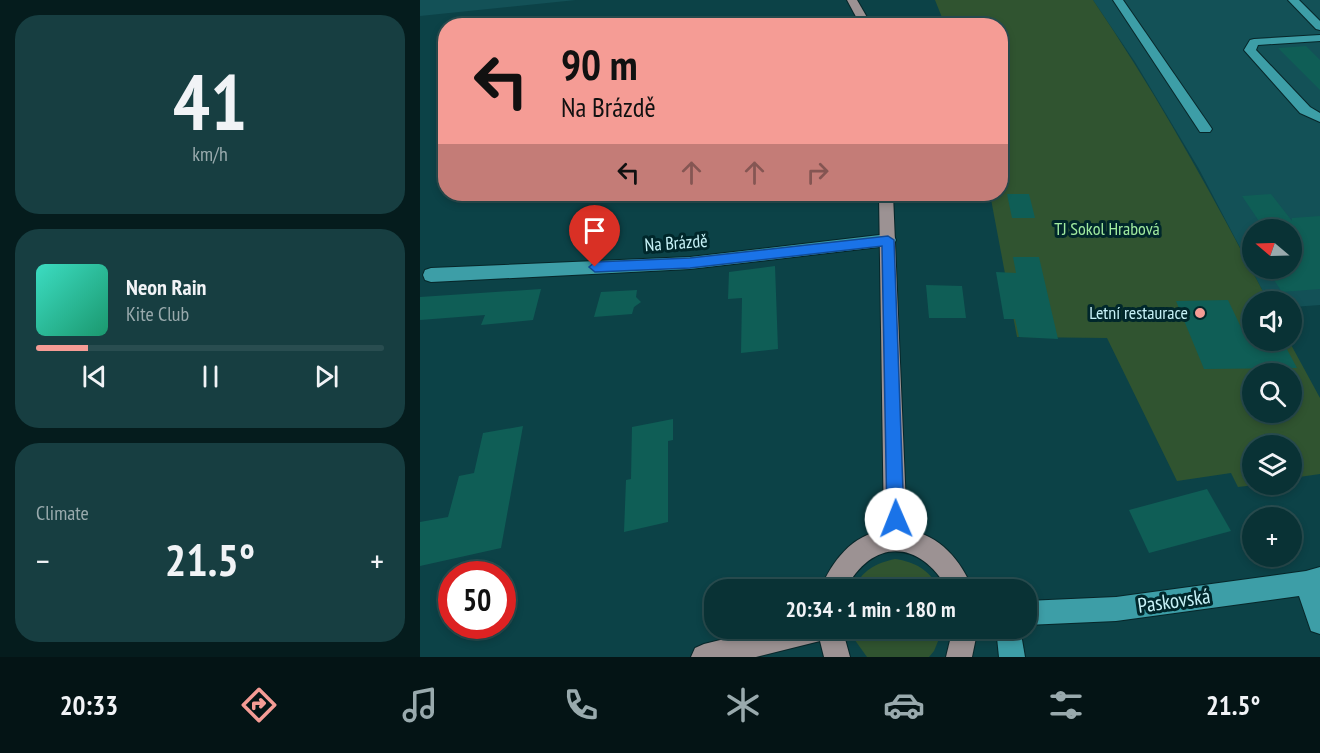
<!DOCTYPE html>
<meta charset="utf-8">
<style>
:root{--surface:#093235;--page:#173e41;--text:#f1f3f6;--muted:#99aaad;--line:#294d50;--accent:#f59c95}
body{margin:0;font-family:"PT Sans Narrow",sans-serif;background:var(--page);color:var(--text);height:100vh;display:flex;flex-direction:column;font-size:22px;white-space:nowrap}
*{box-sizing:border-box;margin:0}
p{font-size:20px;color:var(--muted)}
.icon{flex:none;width:33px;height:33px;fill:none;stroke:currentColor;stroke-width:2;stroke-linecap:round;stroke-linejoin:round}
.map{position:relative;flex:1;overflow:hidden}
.drawer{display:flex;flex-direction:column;gap:15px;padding:15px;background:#051c1d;width:420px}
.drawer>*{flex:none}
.banner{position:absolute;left:18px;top:18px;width:570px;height:183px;border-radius:24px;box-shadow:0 3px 9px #0003,0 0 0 2px var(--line);background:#f59c95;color:#111;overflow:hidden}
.needle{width:39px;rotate:289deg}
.tools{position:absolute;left:822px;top:219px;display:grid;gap:12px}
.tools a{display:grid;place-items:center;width:60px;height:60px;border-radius:50%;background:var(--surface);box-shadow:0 3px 9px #0003,0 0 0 2px var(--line);font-size:30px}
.speed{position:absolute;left:18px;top:561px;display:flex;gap:12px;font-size:30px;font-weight:700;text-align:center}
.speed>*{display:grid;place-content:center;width:78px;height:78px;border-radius:50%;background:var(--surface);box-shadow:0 3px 9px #0003,0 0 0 2px var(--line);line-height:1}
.speed .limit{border:9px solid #d22;background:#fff;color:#111}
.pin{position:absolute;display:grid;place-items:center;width:51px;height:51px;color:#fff;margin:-62px -26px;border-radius:50% 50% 50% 0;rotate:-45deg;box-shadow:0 0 6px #0007}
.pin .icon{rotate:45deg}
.me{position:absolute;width:66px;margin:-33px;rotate:359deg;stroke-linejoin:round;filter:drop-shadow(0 0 4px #0008)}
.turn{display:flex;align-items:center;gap:21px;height:126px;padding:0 24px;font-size:27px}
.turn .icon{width:78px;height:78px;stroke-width:2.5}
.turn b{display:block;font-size:42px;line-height:51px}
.lanes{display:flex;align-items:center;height:57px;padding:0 24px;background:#0003;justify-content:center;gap:30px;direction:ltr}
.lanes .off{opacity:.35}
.big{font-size:45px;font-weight:800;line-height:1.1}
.drawer .card{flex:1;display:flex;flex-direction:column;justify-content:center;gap:9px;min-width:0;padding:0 21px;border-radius:24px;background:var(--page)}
.drawer .dial{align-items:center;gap:0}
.dial b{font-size:78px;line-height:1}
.song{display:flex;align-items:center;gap:18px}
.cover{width:72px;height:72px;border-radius:9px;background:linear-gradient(135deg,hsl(170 70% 55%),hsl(160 70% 35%))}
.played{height:6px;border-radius:3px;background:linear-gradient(90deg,var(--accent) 15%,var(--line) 15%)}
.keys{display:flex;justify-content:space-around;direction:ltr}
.heat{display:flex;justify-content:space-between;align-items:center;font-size:33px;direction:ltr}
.trip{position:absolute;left:284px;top:579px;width:333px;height:60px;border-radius:24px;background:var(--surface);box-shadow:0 3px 9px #0003,0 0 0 2px var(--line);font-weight:800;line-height:60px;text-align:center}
.tabs{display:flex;height:96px;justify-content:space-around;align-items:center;background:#041415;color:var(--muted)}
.tabs .icon{width:42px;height:42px}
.tabs .selected{color:var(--accent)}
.tabs b{font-size:27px;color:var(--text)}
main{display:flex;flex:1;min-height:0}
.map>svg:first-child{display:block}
.built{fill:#135157;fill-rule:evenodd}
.green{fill:#305430;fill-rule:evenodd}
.building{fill:#0f5e56}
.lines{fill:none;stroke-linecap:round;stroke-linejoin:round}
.minor-casing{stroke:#072629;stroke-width:2}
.major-casing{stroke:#072629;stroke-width:2}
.minor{fill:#3d9ea7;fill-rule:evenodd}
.major{fill:#9c9293;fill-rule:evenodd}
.route{fill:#1a73e8;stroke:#114b97;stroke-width:1.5}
.poi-dot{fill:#f59c95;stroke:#00272b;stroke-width:2}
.labels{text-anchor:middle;stroke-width:6;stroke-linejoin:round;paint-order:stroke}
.park-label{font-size:18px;fill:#a0ea9f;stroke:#00272b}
.street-label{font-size:18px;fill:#c7f2f7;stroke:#00272b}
.poi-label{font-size:18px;fill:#c7f2f7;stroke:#00272b;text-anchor:end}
.near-street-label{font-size:21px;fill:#c7f2f7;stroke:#00272b}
</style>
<main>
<section class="drawer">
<div class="card dial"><b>41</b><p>km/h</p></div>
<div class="card">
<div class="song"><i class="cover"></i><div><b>Neon Rain</b><p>Kite Club</p></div></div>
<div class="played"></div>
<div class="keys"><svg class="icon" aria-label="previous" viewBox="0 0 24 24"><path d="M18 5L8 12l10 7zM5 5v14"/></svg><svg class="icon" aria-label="pause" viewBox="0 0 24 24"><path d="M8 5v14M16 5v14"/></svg><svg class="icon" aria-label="next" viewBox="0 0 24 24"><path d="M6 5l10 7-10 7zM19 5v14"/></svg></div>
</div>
<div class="card"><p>Climate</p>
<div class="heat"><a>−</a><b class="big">21.5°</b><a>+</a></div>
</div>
</section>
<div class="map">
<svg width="900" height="657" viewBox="0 0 900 657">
<rect width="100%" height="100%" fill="#0c4247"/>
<g class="built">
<polygon points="0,0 156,0 0,16"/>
<path d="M673 0H900V305L872 307V302L848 301 779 169 715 62ZM832 230H872V268H832Z"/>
</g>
<g class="green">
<path d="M515 0H673C739 97 794 198 848 301L832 302V340L869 341 900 398V474L872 478V446H832V484L835 485 818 487 811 473 757 481 687 338 597 337 570 194H580V26L525 25ZM832 374H872V412H832Z"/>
<path d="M475 559C495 562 510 570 519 589H434C441 571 456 563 475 559Z"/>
<polygon points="430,629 430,628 523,629 514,651 509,657 447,657 432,636"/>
</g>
<g class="building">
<polygon points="886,46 900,60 900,90 858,48"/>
<polygon points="587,194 609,194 615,218 592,218"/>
<polygon points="851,194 872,221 872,218 900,216 900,289 862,292 846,268 872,268 872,230 845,230 822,196"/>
<polygon points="593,257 619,257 638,339 599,337 595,319 584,319 576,272 596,273"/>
<polygon points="355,266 358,349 321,353 322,298 308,299 309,272"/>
<polygon points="506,285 542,286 546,318 509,318"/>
<polygon points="121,289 113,320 61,325 65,315 0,320 0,297"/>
<polygon points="217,290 216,297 221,302 214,307 212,314 174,317 181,292"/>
<polygon points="808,300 827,340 862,340 877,368 784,369 756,301"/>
<polygon points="253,419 253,440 248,441 248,522 204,532 206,480 211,479 212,427"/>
<polygon points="103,426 81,548 0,566 0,522 28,517 39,476 54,473 63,433"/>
<polygon points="787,489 811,531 729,553 709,510"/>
</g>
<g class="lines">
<g class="minor-casing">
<g id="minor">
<polygon points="693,0 703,0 790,126 792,129 790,132 780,132"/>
<polygon points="868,0 879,0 900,21 900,30 896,29"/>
<polygon points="900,35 900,41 838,45 836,50 890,107 900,113 900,122 880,113 824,50 830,40 834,39"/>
<polygon points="468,234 474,236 476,240 474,244 468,246 270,269 11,282 5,280 3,275 5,270 11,268 270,257"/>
<polygon points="900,567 900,634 891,631 879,596 696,621 606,625 606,601 696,597 886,571"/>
<polygon points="576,628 600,628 605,657 579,657"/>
</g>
</g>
<g class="major-casing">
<g id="major">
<polygon points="427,0 437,0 452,26 441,26"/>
<path d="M459 194H473L487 530C520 535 541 560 553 590H528C500 539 452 538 425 590H400C412 561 432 535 464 530Z"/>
<polygon points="349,628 422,628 430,657 404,657 400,641 336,657 271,657 275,648 284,644"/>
<polygon points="533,628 558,628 552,657 526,657"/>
</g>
</g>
<use href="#minor" class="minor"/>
<use href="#major" class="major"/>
</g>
<polygon class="route" points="468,236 474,240 484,519 482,525 476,528 470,525 467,519 462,246 270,268 175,272 169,267 175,262 270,258"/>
<circle class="poi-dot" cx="780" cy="313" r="6"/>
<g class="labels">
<g class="park-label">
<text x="687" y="235">TJ Sokol Hrabová</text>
</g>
<g class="street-label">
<text transform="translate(256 243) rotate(-4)" y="6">Na Brázdě</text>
</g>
<g class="poi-label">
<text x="768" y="319">Letní restaurace</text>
</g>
<g class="near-street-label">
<text transform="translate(754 601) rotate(-8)" y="7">Paskovská</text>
</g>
</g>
</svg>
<div class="tools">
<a><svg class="needle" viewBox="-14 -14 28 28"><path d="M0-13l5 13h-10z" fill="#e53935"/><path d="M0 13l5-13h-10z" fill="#99aaad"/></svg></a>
<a><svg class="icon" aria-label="sound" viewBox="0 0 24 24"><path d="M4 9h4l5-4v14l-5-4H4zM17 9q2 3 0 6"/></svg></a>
<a><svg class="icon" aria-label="search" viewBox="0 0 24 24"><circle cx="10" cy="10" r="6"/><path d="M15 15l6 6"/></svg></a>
<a><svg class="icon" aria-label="layers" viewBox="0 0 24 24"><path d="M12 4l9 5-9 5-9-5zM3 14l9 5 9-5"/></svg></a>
<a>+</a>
</div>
<div class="speed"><div class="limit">50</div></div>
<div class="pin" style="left:175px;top:267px;background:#d93025"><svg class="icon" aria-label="arrive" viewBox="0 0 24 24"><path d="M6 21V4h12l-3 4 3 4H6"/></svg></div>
<svg class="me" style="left:476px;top:519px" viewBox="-20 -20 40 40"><circle r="19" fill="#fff"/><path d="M0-13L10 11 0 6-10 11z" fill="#1a73e8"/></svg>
<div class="trip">20:34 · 1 min · 180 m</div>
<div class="banner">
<div class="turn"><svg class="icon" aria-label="left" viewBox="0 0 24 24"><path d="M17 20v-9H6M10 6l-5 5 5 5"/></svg><div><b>90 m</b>Na Brázdě</div></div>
<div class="lanes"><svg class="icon" aria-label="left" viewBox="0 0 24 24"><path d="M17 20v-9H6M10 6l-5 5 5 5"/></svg><svg class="icon off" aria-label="ahead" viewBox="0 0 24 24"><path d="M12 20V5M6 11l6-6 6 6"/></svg><svg class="icon off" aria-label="ahead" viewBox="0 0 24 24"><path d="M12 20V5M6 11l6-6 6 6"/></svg><svg class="icon off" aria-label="right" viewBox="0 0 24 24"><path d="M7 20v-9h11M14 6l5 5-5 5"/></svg></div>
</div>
</div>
</main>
<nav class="tabs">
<b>20:33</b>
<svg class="icon selected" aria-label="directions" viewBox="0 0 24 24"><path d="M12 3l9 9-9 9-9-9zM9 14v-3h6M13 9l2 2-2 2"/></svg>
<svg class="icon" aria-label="music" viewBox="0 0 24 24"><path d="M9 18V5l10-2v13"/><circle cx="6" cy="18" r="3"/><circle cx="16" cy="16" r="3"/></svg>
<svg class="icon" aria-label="phone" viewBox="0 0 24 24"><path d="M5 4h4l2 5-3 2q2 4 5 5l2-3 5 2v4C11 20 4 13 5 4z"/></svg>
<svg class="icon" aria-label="climate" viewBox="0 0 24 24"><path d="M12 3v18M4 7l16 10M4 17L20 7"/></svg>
<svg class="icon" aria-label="car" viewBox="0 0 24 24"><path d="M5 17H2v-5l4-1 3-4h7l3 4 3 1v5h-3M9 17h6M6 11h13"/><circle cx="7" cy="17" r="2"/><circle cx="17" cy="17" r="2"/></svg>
<svg class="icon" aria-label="filters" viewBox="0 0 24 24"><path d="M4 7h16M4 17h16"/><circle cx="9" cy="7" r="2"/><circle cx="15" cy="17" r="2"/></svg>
<b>21.5°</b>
</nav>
